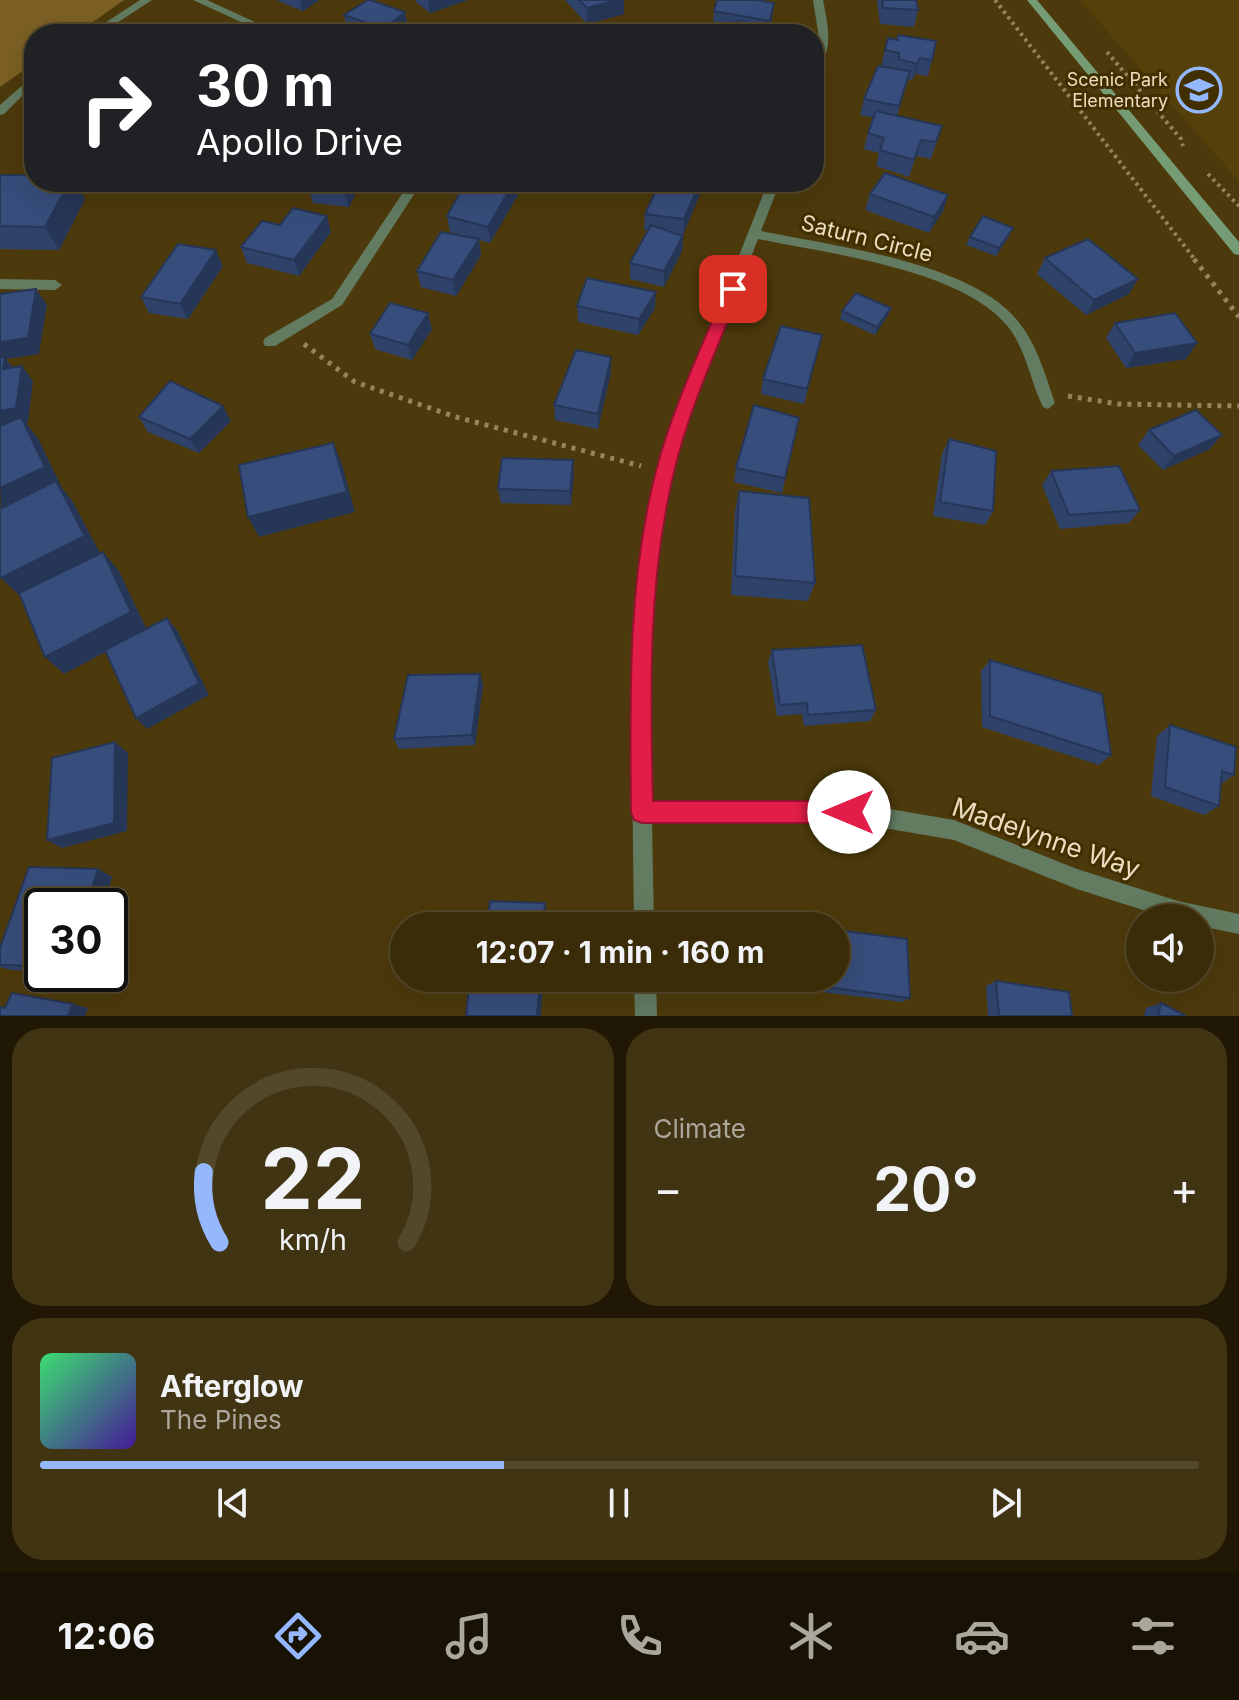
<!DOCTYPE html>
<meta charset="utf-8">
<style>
:root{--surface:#3a2c09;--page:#413412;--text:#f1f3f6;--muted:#aba79c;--line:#54482a;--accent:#94b7fd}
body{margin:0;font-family:Inter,sans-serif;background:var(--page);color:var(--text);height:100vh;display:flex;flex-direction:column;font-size:30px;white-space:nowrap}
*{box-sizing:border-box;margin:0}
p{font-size:26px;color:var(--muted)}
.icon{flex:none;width:44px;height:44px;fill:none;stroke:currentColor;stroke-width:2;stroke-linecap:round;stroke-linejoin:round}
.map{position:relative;height:1016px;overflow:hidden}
.sheet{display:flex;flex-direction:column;gap:12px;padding:12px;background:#201805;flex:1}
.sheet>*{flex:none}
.banner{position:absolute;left:24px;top:24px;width:800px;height:168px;border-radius:32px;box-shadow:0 8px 32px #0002,0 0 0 2px var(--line);background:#202124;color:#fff;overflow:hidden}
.fabs{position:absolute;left:1126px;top:904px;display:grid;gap:16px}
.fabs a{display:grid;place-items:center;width:88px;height:88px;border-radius:50%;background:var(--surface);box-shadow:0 8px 32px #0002,0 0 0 2px var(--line);font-size:40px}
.speed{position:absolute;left:24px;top:888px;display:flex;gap:16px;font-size:40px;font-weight:700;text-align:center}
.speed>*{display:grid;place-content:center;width:104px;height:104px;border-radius:50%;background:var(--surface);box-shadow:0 8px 32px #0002,0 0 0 2px var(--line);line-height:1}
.speed .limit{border:4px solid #111;border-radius:12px;background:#fff;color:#111}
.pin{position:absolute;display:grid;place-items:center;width:68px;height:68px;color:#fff;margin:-34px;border-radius:16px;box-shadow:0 4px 12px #0006}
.me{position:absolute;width:88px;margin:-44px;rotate:270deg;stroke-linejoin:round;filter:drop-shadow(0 0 6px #0008)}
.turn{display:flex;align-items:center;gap:28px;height:168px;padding:0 40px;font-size:36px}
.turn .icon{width:104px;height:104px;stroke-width:2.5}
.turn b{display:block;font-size:56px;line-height:68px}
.big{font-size:60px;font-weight:700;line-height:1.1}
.sheet .card{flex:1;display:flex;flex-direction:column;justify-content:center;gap:12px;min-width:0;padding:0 28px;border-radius:32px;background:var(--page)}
.sheet .dial{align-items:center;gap:0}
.dial svg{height:208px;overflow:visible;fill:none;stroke:var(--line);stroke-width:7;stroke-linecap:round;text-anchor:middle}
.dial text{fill:var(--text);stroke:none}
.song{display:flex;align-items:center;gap:24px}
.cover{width:96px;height:96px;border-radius:12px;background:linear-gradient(135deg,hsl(140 70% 55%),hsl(260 70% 35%))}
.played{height:8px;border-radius:4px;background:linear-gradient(90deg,var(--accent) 40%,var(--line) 40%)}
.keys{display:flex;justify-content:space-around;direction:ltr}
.heat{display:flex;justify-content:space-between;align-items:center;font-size:44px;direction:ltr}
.sheet .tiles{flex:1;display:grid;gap:12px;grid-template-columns:1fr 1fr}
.card:last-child{grid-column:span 2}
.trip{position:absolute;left:390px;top:912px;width:460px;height:80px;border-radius:40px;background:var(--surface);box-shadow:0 8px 32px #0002,0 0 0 2px var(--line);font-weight:700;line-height:80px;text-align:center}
.tab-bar{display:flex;height:128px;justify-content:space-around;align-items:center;background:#171204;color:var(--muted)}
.tab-bar .icon{width:56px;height:56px}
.tab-bar .current{color:var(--accent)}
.tab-bar b{font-size:36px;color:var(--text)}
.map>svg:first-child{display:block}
.built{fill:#564009}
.forest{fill:#7c6024}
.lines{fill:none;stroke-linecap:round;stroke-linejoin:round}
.path-far1{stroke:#95845e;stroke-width:4;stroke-dasharray:3 4;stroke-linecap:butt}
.path{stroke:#95845e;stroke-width:5;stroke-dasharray:4 6;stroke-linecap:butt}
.lane{fill:#627b61;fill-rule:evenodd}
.street{fill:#627b61;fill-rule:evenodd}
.secondary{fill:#769c75;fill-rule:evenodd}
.wall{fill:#2f426a}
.shaded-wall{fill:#263656}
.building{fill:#374d7b;stroke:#263656;stroke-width:2}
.route{fill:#e11d48;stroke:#92132f;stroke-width:2}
.labels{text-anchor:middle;stroke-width:6;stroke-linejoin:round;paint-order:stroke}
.far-poi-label{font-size:18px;fill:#ebddc0;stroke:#422f00;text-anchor:end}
.street-label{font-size:22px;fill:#ebddc0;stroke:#422f00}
.near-street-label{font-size:26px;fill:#ebddc0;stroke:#422f00}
</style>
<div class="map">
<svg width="1239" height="1016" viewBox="0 0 1239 1016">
<rect width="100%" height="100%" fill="#4d3a0c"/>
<polygon class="built" points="1080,0 1239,0 1239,181"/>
<polygon class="forest" points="0,0 124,0 76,34 34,34 34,63 0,87"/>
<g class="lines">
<g class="path-far1">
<polyline points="995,0 1196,261"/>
<polyline points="1107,52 1181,139 1183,146"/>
<polyline points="1208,174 1239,206"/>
</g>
<g class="path">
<polyline points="1194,259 1239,317"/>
<polyline points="304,344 355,382 456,417 641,466"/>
<polyline points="1068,396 1118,404 1239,406"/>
</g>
<polygon class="lane" points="0,279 55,280 62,285 55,290 0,289"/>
<g class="street">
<polygon points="140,0 152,0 100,34 88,34"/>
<polygon points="193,0 207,0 281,34 267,34"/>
<path d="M813 0H823C827 21 836 56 814 69V51L819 38Z"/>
<polygon points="34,75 34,84 4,114 0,115 0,105"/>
<polygon points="410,182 422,182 342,305 275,346 265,346 263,342 265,338 332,299"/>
<path d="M768 182H780L761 231C833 246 970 262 1017 320 1037 344 1045 374 1055 403L1048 409 1043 407C1030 381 1027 352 1009 328 963 269 829 254 758 239L697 398 673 471 655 573 649 688 652 802H849L954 820 1077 869 1178 901 1239 914V934L1200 926V918H1168L1077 889 954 840 849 822H652L654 926H634L631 688 639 573 657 471 683 398Z"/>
<polygon points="634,978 656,978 657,1016 635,1016"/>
</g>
<polygon class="secondary" points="1027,0 1037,0 1239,242 1239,255 1234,254"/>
</g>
<g class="wall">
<polygon points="276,0 319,0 303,11"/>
<polygon points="416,0 468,0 430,13 416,2"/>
<polygon points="565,0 624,0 624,14 587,24"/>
<polygon points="877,0 916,0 918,10 914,27 880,24"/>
<polygon points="714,11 772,19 769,34 711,34 722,29 713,27"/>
<polygon points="344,15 408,28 400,34 356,34 348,31"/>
<polygon points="898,35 932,60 928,76 915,74 912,80 907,79 897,116 942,126 931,159 916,156 909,177 876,166 879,153 864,149 868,133 874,118 860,115 864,99 881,66 885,50 897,40"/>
<polygon points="0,175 85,199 59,250 0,249"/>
<polygon points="310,182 361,182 349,207 313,203 308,187"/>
<polygon points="660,182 705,182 683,235 682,251 664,287 630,279 630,263 648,230 644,230 645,214"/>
<polygon points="519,193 490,243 479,240 481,255 456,296 421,287 417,271 471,238 450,232 447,216"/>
<polygon points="870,194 948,195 943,211 929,233 865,210"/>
<polygon points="280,225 331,232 299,276 247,263 241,247"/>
<polygon points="1013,228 1009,236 996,256 966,245 970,237"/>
<polygon points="1045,258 1129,294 1086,315 1037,274"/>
<polygon points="223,266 188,319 149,313 141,297"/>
<polygon points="577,306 655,308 638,335 578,322"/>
<polygon points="891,308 888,315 875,335 840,319 842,311"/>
<polygon points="1115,323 1197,343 1186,359 1126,368 1106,338"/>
<polygon points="432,329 412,360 375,349 370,334"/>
<polygon points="822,335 804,404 761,394 763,379"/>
<polygon points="611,357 611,372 598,429 555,420 554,405"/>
<polygon points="139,417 231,421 199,453 148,432"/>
<polygon points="799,418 782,493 734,482 736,468"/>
<polygon points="1149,430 1210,449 1163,470 1138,445"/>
<polygon points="949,439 993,511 985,525 933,516 942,454"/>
<polygon points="1051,471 1140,510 1129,523 1060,529 1042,485"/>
<polygon points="574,474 571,505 501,503 498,489"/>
<polygon points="739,491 815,583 808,601 731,595 735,511"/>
<polygon points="772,650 876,710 870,721 804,726 802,714 777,716 768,662"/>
<polygon points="990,660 1111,755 1099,765 982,727 981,671"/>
<polygon points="480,674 483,685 475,745 399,749 394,739"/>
<polygon points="1170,725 1234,775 1221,784 1219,806 1204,815 1151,796 1157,736"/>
<polygon points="29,867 98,869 112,877 103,906 42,906 42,971 11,970 0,967 0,948"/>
<polygon points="798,978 836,978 910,998 902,1002 798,989"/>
<polygon points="996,981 1072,1016 988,1016 986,986"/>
<polygon points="1161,1003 1186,1016 1144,1016 1146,1008"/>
</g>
<g class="shaded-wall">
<polygon points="300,0 319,0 303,11"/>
<polygon points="428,0 468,0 430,13"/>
<polygon points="617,0 624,0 624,14 587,24 587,8"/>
<polygon points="405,12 408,28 400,34 385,34 384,29"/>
<polygon points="920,58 915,74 912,80 917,64"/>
<polygon points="69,182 75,182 85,199 59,250 45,227"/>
<polygon points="349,182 361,182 349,207 344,191"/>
<polygon points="514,182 518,182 519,193 490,243 488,227"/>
<polygon points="700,182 705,182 683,235 684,219"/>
<polygon points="948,195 943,211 929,233 934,217"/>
<polygon points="327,216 331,232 299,276 294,260"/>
<polygon points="1013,228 1009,236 996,256 999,248"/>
<polygon points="683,236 682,251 664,287 664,271"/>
<polygon points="479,239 481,255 456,296 453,280"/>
<polygon points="216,250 223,266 188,319 180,304"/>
<polygon points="1138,279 1129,294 1086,315 1094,300"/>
<polygon points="36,289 47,305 39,354 6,359 17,373 3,369 0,359 0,342"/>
<polygon points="656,292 655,308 638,335 639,319"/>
<polygon points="891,308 888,315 875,335 877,327"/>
<polygon points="428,313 432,329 412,360 408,345"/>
<polygon points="1197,343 1186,359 1126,368 1135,353"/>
<polygon points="611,357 611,372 598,429 598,414"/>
<polygon points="22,366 33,381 28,423 26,423 38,438 62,488 73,502 101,555 21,597 1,578 0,411"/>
<polygon points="223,406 231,421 199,453 190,439"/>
<polygon points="1222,435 1210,449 1163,470 1174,456"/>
<polygon points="333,443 342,464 355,512 259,537 248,517"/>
<polygon points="573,460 574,474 571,505 570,491"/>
<polygon points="103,552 119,571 147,630 64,674 45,657"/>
<polygon points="167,618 177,630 209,695 147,729 136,718"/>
<polygon points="480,674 483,685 475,745 472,735"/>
<polygon points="115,742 128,753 127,831 62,848 47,840"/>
<polygon points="98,869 112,877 103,906 86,906"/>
<polygon points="545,903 548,913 547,926 543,926"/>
<polygon points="540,978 543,978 541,1016 537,1016"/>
<polygon points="73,1004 88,1008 85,1016 68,1016"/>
</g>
<g class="building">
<polygon points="368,0 370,0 405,12 384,29 344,15"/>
<polygon points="579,0 617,0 587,8"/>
<polygon points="717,0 756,0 774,3 770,21 714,11"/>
<polygon points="882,0 916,0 918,10 883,8"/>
<polygon points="741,20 764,34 711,34"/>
<polygon points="134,23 168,34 119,34"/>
<polygon points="191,24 221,29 216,34 180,34"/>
<polygon points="898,35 936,41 932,60 920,58 917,64 899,59 899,53 885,50 888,38 898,40"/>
<polygon points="878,66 910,71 899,106 864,99"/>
<polygon points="876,111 942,126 936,142 921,140 914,160 880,150 884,138 868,133"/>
<polygon points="885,173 948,195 934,217 870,194"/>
<polygon points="0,175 34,175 34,182 69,182 45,227 0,226"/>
<polygon points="310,182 349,182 344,191 308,187"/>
<polygon points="466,182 514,182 488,227 447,216"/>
<polygon points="660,182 700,182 684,219 645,214"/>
<polygon points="293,208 327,216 294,260 241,247 262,221 280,225"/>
<polygon points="983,216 1013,228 999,248 970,237"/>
<polygon points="651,225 683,236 664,271 630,263"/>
<polygon points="441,232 479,239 453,280 417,271"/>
<polygon points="1088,239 1138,279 1094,300 1045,258"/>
<polygon points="178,244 216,250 180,304 141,297"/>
<polygon points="587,278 656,292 639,319 577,306"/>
<polygon points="36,289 28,338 0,342 0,294"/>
<polygon points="856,293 891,308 877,327 842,311"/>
<polygon points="390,303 428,313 408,345 370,334"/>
<polygon points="1175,313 1197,343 1135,353 1115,323"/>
<polygon points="781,326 822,335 807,389 763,379"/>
<polygon points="576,350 611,357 598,414 554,405"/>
<polygon points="5,357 3,369 22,366 16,408 0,411 0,358"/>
<polygon points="170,381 223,406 190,439 139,417"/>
<polygon points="754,405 799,418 785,478 736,468"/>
<polygon points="1196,410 1222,435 1174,456 1149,430"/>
<polygon points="21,417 45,467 0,488 0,426"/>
<polygon points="949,439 996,451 993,511 940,502"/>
<polygon points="333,443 347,492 248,517 239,465"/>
<polygon points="502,458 573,460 570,491 498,489"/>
<polygon points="1119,466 1140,510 1069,515 1051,471"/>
<polygon points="56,481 85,536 1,578 0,575 0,509"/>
<polygon points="739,491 809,498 815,583 735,576"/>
<polygon points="103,552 131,612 45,657 19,593"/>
<polygon points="167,618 199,683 136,718 105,650"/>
<polygon points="862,645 876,710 808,715 807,703 780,705 772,650"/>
<polygon points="990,660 1102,694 1111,755 990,716"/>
<polygon points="480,674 472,735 394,739 408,675"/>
<polygon points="1170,725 1236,747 1234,775 1222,771 1219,806 1165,787"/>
<polygon points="115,742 114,823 47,840 52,758"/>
<polygon points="29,867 98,869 86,906 42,906 42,966 0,965 0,948"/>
<polygon points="490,901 545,903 543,926 487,926"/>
<polygon points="836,930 907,939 910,998 803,984 803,978 836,978"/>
<polygon points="470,978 540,978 537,1016 466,1016"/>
<polygon points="996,981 1069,992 1072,1016 999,1016"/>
<polygon points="12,993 73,1004 68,1016 0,1016 0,1007 5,1008"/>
<polygon points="1161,1003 1186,1016 1158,1016"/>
</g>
<path class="route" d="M733 283 741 289C717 349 689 409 674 472 648 580 650 691 653 801H849L857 804 860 812 857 820 849 823H642L634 820 631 812C630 699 627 582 656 471 672 409 701 348 726 289Z"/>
<defs>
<g id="school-ring" transform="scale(2.3)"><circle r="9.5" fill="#422f00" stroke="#94b7fd" stroke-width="1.5"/><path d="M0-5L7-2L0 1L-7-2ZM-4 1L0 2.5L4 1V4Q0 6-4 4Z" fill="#94b7fd"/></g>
</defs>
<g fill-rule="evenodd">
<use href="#school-ring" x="1199" y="90"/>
</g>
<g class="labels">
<g class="far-poi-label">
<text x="1168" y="86">Scenic Park<tspan x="1168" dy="21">Elementary</tspan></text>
</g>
<g class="street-label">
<text transform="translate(867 238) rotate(14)" y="8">Saturn Circle</text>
</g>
<g class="near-street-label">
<text transform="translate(1046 838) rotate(19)" y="9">Madelynne Way</text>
</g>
</g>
</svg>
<div class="fabs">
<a><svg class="icon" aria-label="sound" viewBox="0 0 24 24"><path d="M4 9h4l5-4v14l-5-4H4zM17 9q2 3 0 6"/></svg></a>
</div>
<div class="speed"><div class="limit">30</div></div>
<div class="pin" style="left:733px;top:289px;background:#d93025"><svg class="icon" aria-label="arrive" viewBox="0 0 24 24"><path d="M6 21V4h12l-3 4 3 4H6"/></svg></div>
<svg class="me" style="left:849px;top:812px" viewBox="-20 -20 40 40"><circle r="19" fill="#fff"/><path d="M0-13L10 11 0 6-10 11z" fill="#e11d48"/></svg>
<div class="trip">12:07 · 1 min · 160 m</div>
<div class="banner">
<div class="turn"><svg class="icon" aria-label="right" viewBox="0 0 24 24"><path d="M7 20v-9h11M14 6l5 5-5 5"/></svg><div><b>30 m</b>Apollo Drive</div></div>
</div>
</div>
<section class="sheet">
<div class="tiles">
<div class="card dial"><svg viewBox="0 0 100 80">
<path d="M14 69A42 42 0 1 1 86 69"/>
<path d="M14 69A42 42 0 0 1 8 42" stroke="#94b7fd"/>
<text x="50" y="56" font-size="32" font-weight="700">22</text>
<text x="50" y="72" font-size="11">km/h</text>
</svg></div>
<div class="card"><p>Climate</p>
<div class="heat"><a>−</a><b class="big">20°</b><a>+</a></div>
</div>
<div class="card">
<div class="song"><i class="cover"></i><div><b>Afterglow</b><p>The Pines</p></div></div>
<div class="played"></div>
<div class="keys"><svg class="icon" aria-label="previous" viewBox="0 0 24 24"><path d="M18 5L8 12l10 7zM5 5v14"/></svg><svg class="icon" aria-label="pause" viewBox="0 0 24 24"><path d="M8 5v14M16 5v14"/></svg><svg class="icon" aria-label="next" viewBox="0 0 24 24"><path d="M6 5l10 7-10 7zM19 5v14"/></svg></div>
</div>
</div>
</section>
<nav class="tab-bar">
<b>12:06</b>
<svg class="icon current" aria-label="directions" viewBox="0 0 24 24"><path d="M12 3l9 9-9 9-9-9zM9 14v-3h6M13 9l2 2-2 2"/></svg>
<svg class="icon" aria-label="music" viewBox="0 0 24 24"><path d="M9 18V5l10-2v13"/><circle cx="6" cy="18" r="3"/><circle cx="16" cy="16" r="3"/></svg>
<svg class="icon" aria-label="phone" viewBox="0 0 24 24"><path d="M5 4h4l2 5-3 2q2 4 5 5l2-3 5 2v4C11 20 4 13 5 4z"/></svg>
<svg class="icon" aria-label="climate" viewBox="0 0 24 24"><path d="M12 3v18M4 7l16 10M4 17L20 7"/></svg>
<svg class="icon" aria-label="car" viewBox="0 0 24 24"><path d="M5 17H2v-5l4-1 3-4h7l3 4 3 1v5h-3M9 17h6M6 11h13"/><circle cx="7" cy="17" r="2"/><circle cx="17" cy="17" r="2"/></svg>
<svg class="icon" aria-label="filters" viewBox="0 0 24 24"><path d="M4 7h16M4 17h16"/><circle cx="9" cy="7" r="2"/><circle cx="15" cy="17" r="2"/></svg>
</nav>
